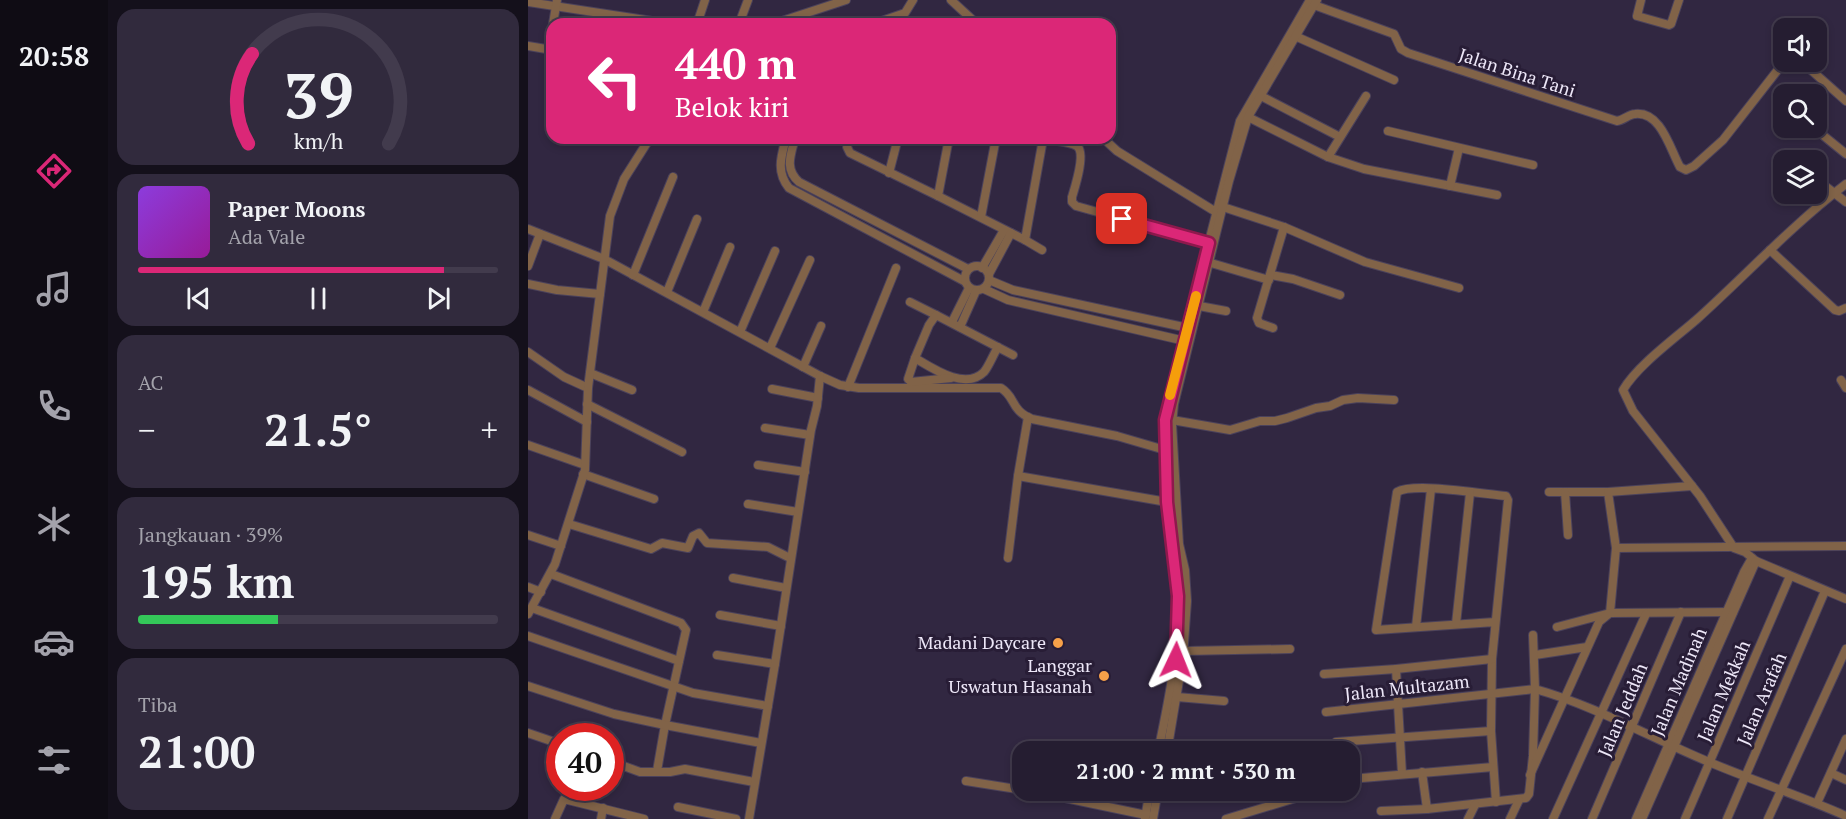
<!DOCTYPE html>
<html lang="id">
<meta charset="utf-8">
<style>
:root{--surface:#251d31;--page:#312a3d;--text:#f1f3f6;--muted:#a3a2ab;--line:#423b4d;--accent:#db2777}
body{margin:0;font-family:"PT Serif",serif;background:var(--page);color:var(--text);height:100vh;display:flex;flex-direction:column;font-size:22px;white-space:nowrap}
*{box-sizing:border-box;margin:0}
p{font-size:20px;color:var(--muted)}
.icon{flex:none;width:33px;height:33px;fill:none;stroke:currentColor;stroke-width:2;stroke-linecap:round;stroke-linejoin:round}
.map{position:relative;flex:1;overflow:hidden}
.details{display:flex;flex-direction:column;gap:9px;padding:9px;background:#14101b;width:420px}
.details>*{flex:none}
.hud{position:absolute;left:18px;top:18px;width:570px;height:126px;border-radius:18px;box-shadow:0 3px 9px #0003,0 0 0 2px var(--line);background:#db2777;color:#fff;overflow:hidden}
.tools{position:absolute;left:1245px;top:18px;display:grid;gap:12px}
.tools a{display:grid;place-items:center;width:54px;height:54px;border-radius:12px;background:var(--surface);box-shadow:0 3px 9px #0003,0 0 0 2px var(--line);font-size:30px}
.speed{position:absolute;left:18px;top:723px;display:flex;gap:12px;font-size:30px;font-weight:700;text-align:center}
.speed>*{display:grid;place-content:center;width:78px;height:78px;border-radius:50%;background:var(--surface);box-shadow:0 3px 9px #0003,0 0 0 2px var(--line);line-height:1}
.speed .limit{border:9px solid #d22;background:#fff;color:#111}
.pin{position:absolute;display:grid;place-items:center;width:51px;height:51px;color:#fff;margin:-26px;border-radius:12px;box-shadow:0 3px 9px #0006}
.me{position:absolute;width:66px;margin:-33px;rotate:2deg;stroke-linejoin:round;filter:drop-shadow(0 0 4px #0008)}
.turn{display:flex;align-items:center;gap:21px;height:126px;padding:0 30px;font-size:27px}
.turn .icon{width:78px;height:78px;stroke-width:2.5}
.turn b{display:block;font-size:42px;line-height:51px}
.big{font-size:45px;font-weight:600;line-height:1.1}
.details .widget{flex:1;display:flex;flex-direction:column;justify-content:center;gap:9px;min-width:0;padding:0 21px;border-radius:18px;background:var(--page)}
.details .dial{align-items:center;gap:0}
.dial svg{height:156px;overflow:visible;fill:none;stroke:var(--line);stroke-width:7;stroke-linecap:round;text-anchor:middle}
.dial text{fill:var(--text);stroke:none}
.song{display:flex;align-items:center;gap:18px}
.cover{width:72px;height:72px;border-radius:9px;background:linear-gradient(135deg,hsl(270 70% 55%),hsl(300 70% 35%))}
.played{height:6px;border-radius:3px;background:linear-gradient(90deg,var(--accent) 85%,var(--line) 85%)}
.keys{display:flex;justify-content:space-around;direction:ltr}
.heat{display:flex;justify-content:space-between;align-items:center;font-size:33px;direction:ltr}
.charge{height:9px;border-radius:4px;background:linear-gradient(90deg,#34c759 39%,var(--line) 0)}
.trip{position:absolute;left:484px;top:741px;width:348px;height:60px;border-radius:18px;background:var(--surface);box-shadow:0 3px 9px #0003,0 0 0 2px var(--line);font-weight:600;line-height:60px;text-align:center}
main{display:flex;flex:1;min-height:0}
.menu{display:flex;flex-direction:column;width:108px;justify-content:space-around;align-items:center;background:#0f0c14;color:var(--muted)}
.menu .icon{width:42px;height:42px}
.menu .current{color:var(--accent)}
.menu b{font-size:27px;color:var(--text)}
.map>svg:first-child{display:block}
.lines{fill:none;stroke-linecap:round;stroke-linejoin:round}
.minor-casing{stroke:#4b425b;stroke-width:10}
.minor{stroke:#816348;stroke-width:8}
.route-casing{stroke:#8e194d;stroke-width:15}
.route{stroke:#db2777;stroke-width:10}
.slow{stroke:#f59e0b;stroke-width:10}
.poi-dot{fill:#f7a149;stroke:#281d36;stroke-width:2}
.labels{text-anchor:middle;stroke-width:6;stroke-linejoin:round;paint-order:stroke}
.street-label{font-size:18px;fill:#ede7f8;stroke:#281d36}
.poi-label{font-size:18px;fill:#ede7f8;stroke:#281d36;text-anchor:end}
</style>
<main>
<nav class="menu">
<b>20:58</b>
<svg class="icon current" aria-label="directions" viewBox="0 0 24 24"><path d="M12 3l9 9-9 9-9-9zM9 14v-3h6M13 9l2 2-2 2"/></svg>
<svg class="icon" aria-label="music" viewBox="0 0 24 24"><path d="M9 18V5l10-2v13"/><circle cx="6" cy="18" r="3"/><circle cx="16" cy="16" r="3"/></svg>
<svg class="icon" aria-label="phone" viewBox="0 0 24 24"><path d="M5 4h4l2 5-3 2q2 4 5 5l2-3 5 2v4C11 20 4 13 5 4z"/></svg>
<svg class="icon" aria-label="climate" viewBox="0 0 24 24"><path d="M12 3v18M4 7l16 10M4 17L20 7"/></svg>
<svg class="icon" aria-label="car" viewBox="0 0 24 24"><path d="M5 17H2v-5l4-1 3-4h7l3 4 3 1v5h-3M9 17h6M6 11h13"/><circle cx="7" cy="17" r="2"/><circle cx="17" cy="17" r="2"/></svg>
<svg class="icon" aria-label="filters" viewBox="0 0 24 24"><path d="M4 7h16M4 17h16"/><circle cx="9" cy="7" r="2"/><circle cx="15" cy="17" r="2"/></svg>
</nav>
<section class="details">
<div class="widget dial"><svg viewBox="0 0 100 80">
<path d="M14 69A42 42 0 1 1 86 69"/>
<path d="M14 69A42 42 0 0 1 16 23" stroke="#db2777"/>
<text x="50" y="56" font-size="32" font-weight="700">39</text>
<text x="50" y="72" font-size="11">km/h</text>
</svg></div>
<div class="widget">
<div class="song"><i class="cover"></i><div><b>Paper Moons</b><p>Ada Vale</p></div></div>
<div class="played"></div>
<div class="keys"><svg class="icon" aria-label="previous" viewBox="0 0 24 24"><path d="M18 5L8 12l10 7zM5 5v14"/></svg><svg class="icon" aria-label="pause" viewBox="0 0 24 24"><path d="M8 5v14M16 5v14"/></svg><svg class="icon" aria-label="next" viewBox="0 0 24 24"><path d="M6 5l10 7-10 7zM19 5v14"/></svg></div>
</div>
<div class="widget"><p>AC</p>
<div class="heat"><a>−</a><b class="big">21.5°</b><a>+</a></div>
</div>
<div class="widget"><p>Jangkauan · 39%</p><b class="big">195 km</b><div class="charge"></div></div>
<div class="widget"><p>Tiba</p><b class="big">21:00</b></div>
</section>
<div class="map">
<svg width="1318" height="819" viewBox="0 0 1318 819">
<rect width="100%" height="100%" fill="#312741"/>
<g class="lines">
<g class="minor-casing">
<g id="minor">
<polyline points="423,0 449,24"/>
<polyline points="1113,0 1109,16 1141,25 1143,24 1151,0"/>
<polyline points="0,2 124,21 123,24"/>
<path d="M786 5 866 34 873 49 880 53 1089 121C1096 120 1101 114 1107 114 1133 111 1142 149 1152 167L1158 170 1166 166 1195 140 1256 62"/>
<polyline points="25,24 29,0"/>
<polyline points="169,24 177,0"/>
<polyline points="211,24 220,0"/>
<polyline points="245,24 318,0"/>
<polyline points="345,24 377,13 385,0"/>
<polyline points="767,36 866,80"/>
<polyline points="0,46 24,50"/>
<polyline points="22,49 24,33"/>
<polyline points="1274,62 1318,101"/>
<polyline points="733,96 812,137"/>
<polyline points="720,117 800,157 836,169 969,195"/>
<polyline points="1286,128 1318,154"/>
<polyline points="860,131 1005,165"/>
<path d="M258 138C253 157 248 172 261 188L436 281"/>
<path d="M267 138C263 154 256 169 271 182L440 269"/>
<polyline points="321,138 319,147 322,153 410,196"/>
<polyline points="421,138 410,196 497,240 515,139 510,138"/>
<polyline points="575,138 589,151 688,212"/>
<path d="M515 139C525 141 541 141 549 146 558 153 547 187 544 197V202L548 206 681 243"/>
<polyline points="800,157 838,96"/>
<polyline points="361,173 370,138"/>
<polyline points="1288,179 1318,202"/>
<path d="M1318 184C1264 225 1218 275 1168 320 1146 339 1109 366 1095 390L1105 411 1172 496 1206 548 1217 552 1228 561 1318 599"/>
<polyline points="922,186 931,148"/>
<polyline points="695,207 756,227 837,262 931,288"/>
<polyline points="453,217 468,138"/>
<path d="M0 229 76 259 292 376 312 385 331 388H473C488 397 482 410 504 419L589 436 637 450"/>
<polyline points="497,240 514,250"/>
<polyline points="1242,250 1307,310 1311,311 1318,308"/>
<polyline points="683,263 741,280"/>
<circle cx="449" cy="278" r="12"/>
<polyline points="0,266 12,234"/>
<polyline points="454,268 476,230"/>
<polyline points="461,274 483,233"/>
<polyline points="105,275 145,177"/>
<polyline points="743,275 765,279 812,295"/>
<polyline points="461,280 485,290 660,328"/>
<polyline points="0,284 29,290 72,294"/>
<polyline points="456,289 480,300 657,341"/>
<polyline points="139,292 169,219"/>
<polyline points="382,302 408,315"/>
<polyline points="671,306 698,311"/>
<polyline points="175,312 202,247"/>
<polyline points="424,322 441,288"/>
<polyline points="432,327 448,291"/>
<polyline points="745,328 731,323 729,318 756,227"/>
<polyline points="212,332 247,251"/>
<path d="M470 347C465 355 461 366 456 372 437 391 404 368 387 358L401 325 408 315 485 355"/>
<polyline points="242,348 282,260"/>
<polyline points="0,352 36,377 60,388"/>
<polyline points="387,358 380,379 383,382 423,378"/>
<polyline points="275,367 293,326"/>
<polyline points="62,373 104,390"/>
<polyline points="1313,380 1318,388"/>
<polyline points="320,387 368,268"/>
<polyline points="244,389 290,398"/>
<polyline points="0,390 59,422"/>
<polyline points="59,404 154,452"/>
<polyline points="644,420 702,430 732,421 747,421 759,418 788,408 802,406 815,400 830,398 866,400"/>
<polyline points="237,428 282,435"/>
<polyline points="0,445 57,465"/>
<polyline points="230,465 277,472"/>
<polyline points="55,474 126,499"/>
<polyline points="490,476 639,502"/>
<polyline points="1021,492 1080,492 1088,548 1082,613 1029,627"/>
<polyline points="1037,492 1040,535"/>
<polyline points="1080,492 1164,486"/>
<polyline points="220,504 270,512"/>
<polyline points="41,524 123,549 134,543 160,548 165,536 171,533 179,543 240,547 262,558"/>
<polyline points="0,535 33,546"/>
<polyline points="1088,548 1318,546"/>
<polyline points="480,558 490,476 500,417"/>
<polyline points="23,574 153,623 158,630 137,725 129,771"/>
<polyline points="205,578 258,588"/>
<polyline points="0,587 13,592"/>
<polyline points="4,608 151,661"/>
<polyline points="0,614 27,564 57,470 60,388 82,216 96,179 122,138"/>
<polyline points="192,615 253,626"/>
<path d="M967 622 848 630 869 492C886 482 955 494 978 496L980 500 964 659 963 731 968 802"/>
<polyline points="928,624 942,493"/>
<polyline points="888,627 903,489"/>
<polyline points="0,636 165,693 240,706"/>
<polyline points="656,651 762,649"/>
<polyline points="189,655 247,664"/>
<polyline points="1007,655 1059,647"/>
<polyline points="868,669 874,774"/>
<polyline points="796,674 868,669 964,659"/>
<polyline points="0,686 86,714 137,725 233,743"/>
<polyline points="649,697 696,701"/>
<path d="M798 712 1007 689C1068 706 1123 738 1181 762 1226 781 1273 796 1318 816"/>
<polyline points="0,733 32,744"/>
<polyline points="808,742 963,731"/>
<path d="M630 752C641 699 651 652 650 597 650 582 647 567 645 552 640 504 632 453 639 405L712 121 782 0"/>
<polyline points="639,752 655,657 659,601 657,570 651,544 644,424 646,404 701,181 720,117 789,0"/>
<polyline points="82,761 112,772 142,772 157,769 226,782"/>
<polyline points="894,772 899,809 998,798 1001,794 1005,756 1007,689 1005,635"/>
<polyline points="1303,773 1318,780"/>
<polyline points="1002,775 1071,622 1082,613 1205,612"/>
<polyline points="822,779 965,767"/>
<polyline points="438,781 495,790"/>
<polyline points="499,790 618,815"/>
<polyline points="1289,803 1318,739"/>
<polyline points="150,807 208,819"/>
<polyline points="853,811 899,809"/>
<polyline points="617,818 622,790"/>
<polyline points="27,819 36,799 116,819"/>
<polyline points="73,819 75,808"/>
<polyline points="221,819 247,664 283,430 289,406 292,376"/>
<polyline points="625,819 630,790"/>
<polyline points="698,819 771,797"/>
<polyline points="940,819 947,805"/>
<polyline points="982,819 991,800"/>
<polyline points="1025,819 1118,614"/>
<polyline points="1064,819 1153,612"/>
<polyline points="1108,819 1216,572 1224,558"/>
<polyline points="1114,819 1228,561"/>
<polyline points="1157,819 1262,576"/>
<polyline points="1199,819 1297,591"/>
<polyline points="1240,819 1318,649"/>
</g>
</g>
<use href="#minor" class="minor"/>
</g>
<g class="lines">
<g class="route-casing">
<polyline id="route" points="594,219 681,243 637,420 639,502 650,596 648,660"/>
</g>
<use href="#route" class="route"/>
<polyline class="slow" points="642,395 668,296"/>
</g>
<g class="poi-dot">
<circle cx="530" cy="643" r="6"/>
<circle cx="576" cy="676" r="6"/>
</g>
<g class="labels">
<g class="street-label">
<text transform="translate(989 73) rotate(18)" y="6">Jalan Bina Tani</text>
<text transform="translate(1151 682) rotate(-67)" y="6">Jalan Madinah</text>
<text transform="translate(879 688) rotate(-6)" y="6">Jalan Multazam</text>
<text transform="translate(1196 691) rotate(-67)" y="6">Jalan Mekkah</text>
<text transform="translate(1234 699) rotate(-67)" y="6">Jalan Arafah</text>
<text transform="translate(1095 710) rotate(-67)" y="6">Jalan Jeddah</text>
</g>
<g class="poi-label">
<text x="518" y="649">Madani Daycare</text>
<text x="564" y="672">Langgar<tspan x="564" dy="21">Uswatun Hasanah</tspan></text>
</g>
</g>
</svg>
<div class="tools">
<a><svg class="icon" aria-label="sound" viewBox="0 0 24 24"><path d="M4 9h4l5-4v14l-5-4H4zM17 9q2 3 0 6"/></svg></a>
<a><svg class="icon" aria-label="search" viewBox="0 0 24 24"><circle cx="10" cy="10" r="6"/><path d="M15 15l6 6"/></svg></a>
<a><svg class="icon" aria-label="layers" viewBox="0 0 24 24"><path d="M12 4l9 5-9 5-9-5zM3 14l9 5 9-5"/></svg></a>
</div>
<div class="speed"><div class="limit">40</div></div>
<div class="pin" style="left:594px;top:219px;background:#d93025"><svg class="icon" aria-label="arrive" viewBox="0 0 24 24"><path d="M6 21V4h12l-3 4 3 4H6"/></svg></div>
<svg class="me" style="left:648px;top:660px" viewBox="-20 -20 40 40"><path d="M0-17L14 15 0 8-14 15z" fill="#db2777" stroke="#fff" stroke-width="4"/></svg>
<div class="trip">21:00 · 2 mnt · 530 m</div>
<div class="hud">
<div class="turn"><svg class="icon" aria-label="left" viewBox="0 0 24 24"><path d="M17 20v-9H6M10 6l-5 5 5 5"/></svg><div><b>440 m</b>Belok kiri</div></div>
</div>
</div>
</main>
